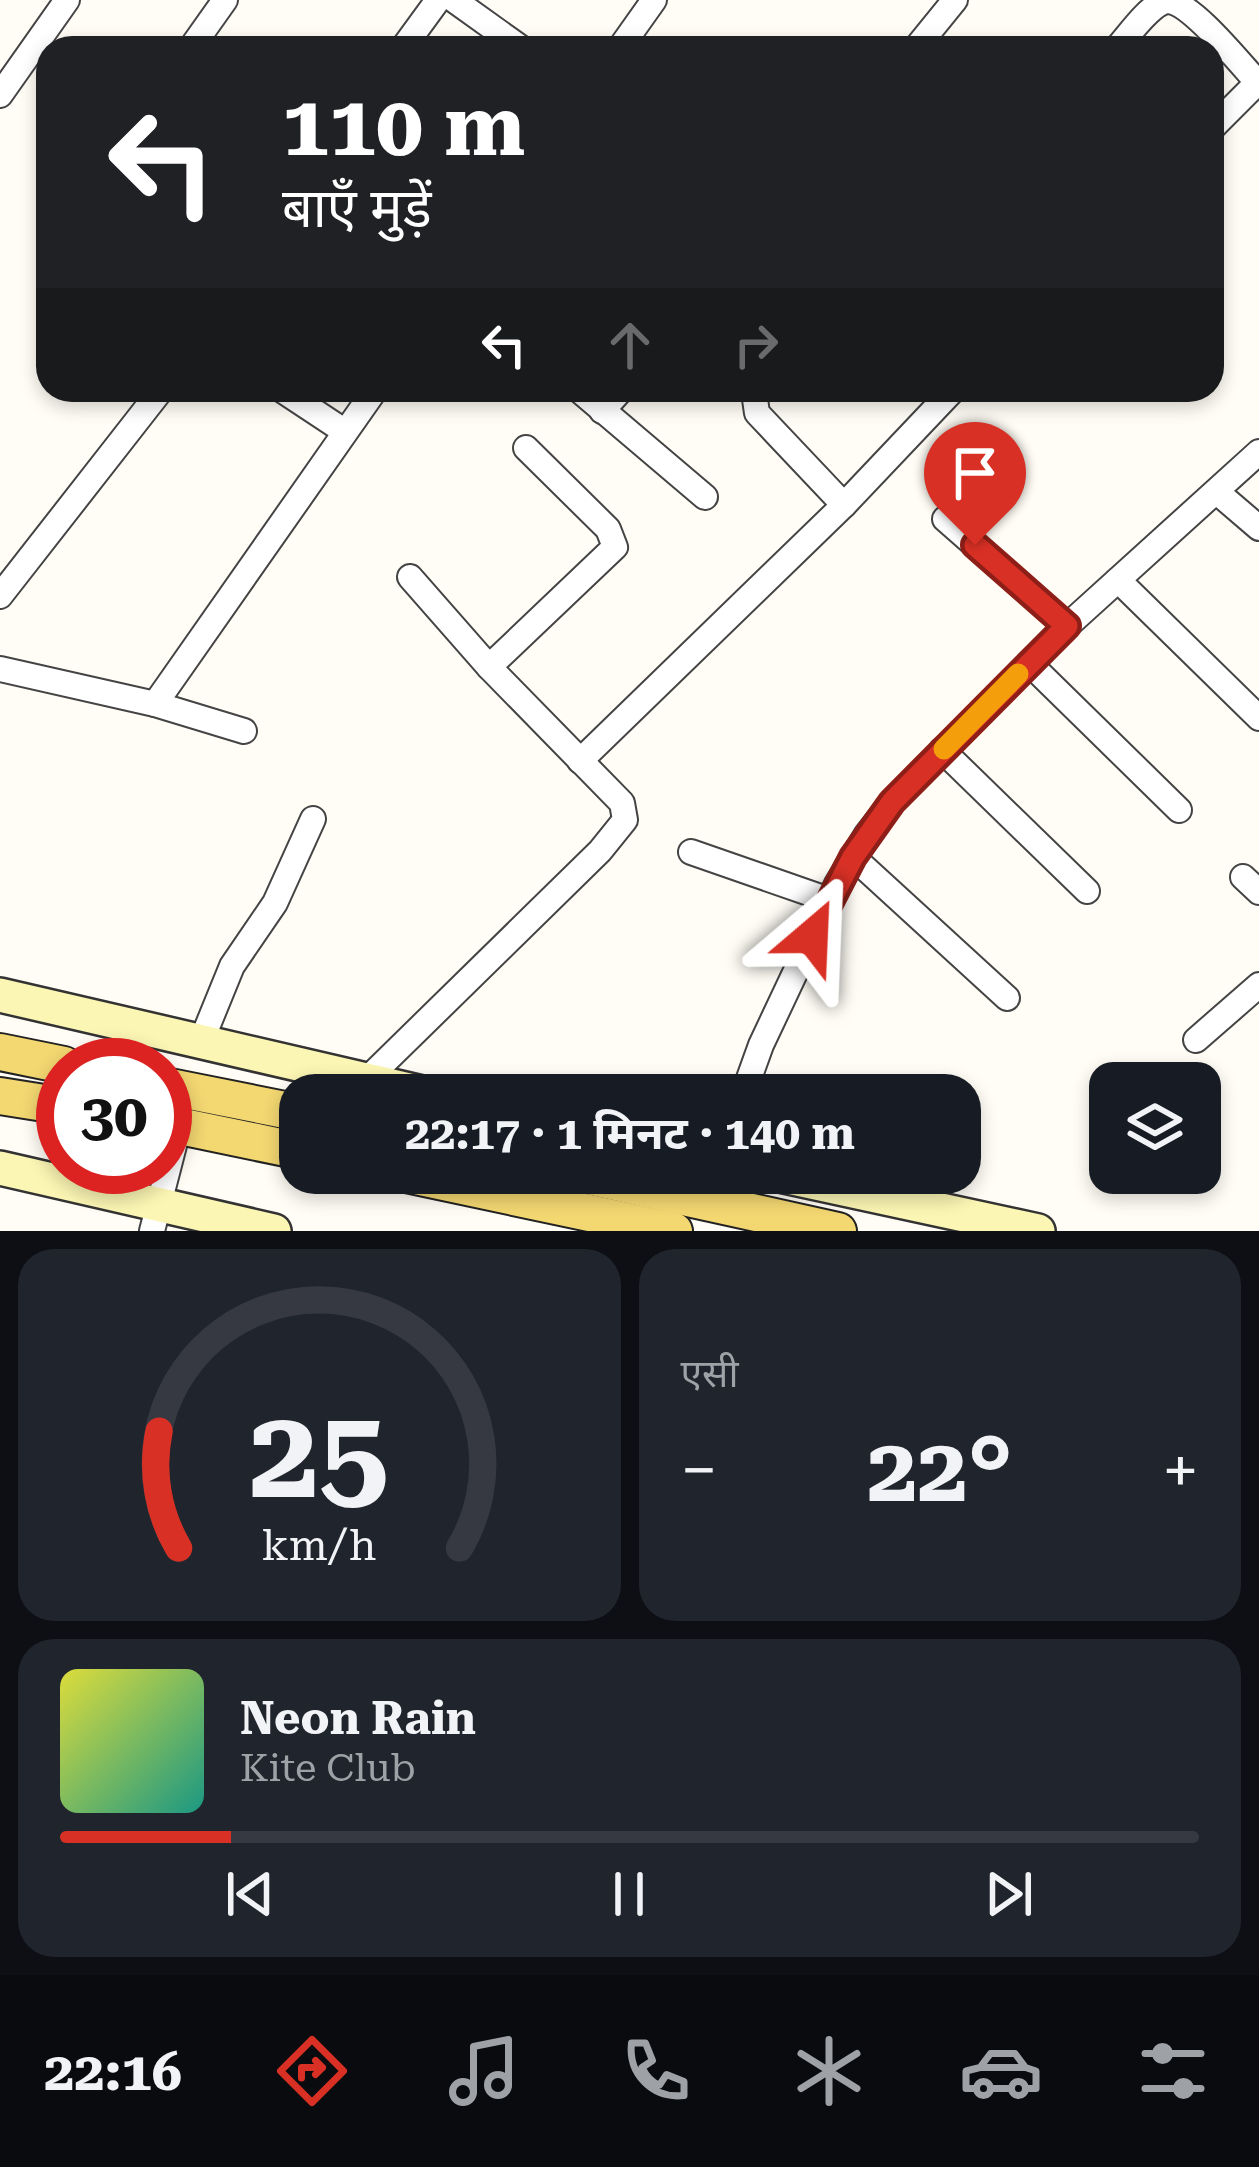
<!DOCTYPE html>
<html lang="hi">
<meta charset="utf-8">
<style>
:root{--surface:#171b24;--page:#20242c;--text:#f1f3f6;--muted:#9ea1a6;--line:#363941;--accent:#d93025}
body{margin:0;font-family:"Roboto Serif","Noto Sans Devanagari",serif;background:var(--page);color:var(--text);height:100vh;display:flex;flex-direction:column;font-size:45px;white-space:nowrap}
*{box-sizing:border-box;margin:0}
p{font-size:39px;color:var(--muted)}
.icon{flex:none;width:66px;height:66px;fill:none;stroke:currentColor;stroke-width:2;stroke-linecap:round;stroke-linejoin:round}
.map{position:relative;height:1231px;overflow:hidden}
.sheet{display:flex;flex-direction:column;gap:18px;padding:18px;background:#0d0f14;flex:1}
.sheet>*{flex:none}
.guide{position:absolute;left:36px;top:36px;width:1188px;height:366px;border-radius:36px;box-shadow:0 6px 18px #0003;background:#202124;color:#fff;overflow:hidden}
.buttons{position:absolute;left:1089px;top:1062px;display:grid;gap:24px}
.buttons a{display:grid;place-items:center;width:132px;height:132px;border-radius:24px;background:var(--surface);box-shadow:0 6px 18px #0003;font-size:60px}
.speed{position:absolute;left:36px;top:1038px;display:flex;gap:24px;font-size:60px;font-weight:700;text-align:center}
.speed>*{display:grid;place-content:center;width:156px;height:156px;border-radius:50%;background:var(--surface);box-shadow:0 6px 18px #0003;line-height:1}
.speed .limit{border:18px solid #d22;background:#fff;color:#111}
.pin{position:absolute;display:grid;place-items:center;width:102px;height:102px;color:#fff;margin:-123px -51px;border-radius:50% 50% 50% 0;rotate:-45deg;box-shadow:0 0 12px #0007}
.pin .icon{rotate:45deg}
.me{position:absolute;width:132px;margin:-66px;rotate:26deg;stroke-linejoin:round;filter:drop-shadow(0 0 9px #0008)}
.turn{display:flex;align-items:center;gap:42px;height:252px;padding:0 48px;font-size:54px}
.turn .icon{width:156px;height:156px;stroke-width:2.5}
.turn b{display:block;font-size:84px;line-height:102px}
.lanes{display:flex;align-items:center;height:114px;padding:0 48px;background:#0003;justify-content:center;gap:60px;direction:ltr}
.lanes .off{opacity:.35}
.big{font-size:90px;font-weight:700;line-height:1.1}
.sheet .widget{flex:1;display:flex;flex-direction:column;justify-content:center;gap:18px;min-width:0;padding:0 42px;border-radius:36px;background:var(--page)}
.sheet .dial{align-items:center;gap:0}
.dial svg{height:312px;overflow:visible;fill:none;stroke:var(--line);stroke-width:7;stroke-linecap:round;text-anchor:middle}
.dial text{fill:var(--text);stroke:none}
.song{display:flex;align-items:center;gap:36px}
.cover{width:144px;height:144px;border-radius:18px;background:linear-gradient(135deg,hsl(60 70% 55%),hsl(170 70% 35%))}
.played{height:12px;border-radius:6px;background:linear-gradient(90deg,var(--accent) 15%,var(--line) 15%)}
.keys{display:flex;justify-content:space-around;direction:ltr}
.heat{display:flex;justify-content:space-between;align-items:center;font-size:66px;direction:ltr}
.sheet .tiles{flex:1;display:grid;gap:18px;grid-template-columns:1fr 1fr}
.widget:last-child{grid-column:span 2}
.trip{position:absolute;left:279px;top:1074px;width:702px;height:120px;border-radius:36px;background:var(--surface);box-shadow:0 6px 18px #0003;font-weight:700;line-height:120px;text-align:center}
.menu{display:flex;height:192px;justify-content:space-around;align-items:center;background:#090b0e;color:var(--muted)}
.menu .icon{width:84px;height:84px}
.menu .active{color:var(--accent)}
.menu b{font-size:54px;color:var(--text)}
.map>svg:first-child{display:block}
.lines{fill:none;stroke-linecap:round;stroke-linejoin:round}
.minor-casing{stroke:#444;stroke-width:28}
.secondary-casing{stroke:#333;stroke-width:38}
.primary-casing{stroke:#222;stroke-width:40}
.minor{stroke:#fff;stroke-width:24}
.secondary{stroke:#fbf6b3;stroke-width:33}
.primary{stroke:#f3d771;stroke-width:36}
.route-casing{stroke:#8d1f18;stroke-width:30}
.route{stroke:#d93025;stroke-width:21}
.slow{stroke:#f59e0b;stroke-width:21}
</style>
<div class="map">
<svg width="1259" height="1231" viewBox="0 0 1259 1231">
<rect width="100%" height="100%" fill="#fffdf5"/>
<g class="lines">
<g class="minor-casing">
<g id="minor">
<polyline points="454,0 521,48"/>
<polyline points="191,48 225,0"/>
<polyline points="403,48 438,0"/>
<polyline points="620,48 654,0"/>
<polyline points="916,48 955,0"/>
<path d="M1117 48C1129 35 1149 5 1166 1 1190 0 1242 66 1259 84"/>
<polyline points="0,95 67,0"/>
<polyline points="1212,128 1257,83"/>
<polyline points="282,390 344,431"/>
<polyline points="579,390 705,497"/>
<polyline points="761,390 755,399 757,413 844,505"/>
<polyline points="602,411 621,390"/>
<polyline points="1217,492 1259,528"/>
<polyline points="945,519 1067,626"/>
<polyline points="1118,580 1259,718"/>
<polyline points="0,596 161,390"/>
<polyline points="1029,663 1179,810"/>
<polyline points="489,667 615,547 608,529 526,448"/>
<polyline points="0,669 155,704 244,731"/>
<polyline points="155,704 375,390"/>
<polyline points="942,750 1087,891"/>
<polyline points="580,761 844,505 953,390"/>
<polyline points="691,852 829,900"/>
<polyline points="853,857 1007,998"/>
<polyline points="1243,877 1259,892"/>
<polyline points="1196,1040 1259,985"/>
<polyline points="201,1042 232,966 275,903 313,819"/>
<polyline points="351,1095 600,851 625,820 622,803 489,667 410,577"/>
<polyline points="743,1095 761,1045 837,884 867,834 892,802 1067,626 1259,452"/>
<polyline points="705,1202 716,1173"/>
<polyline points="152,1231 179,1126"/>
</g>
</g>
<g class="secondary-casing">
<g id="secondary">
<polyline points="0,995 431,1095"/>
<polyline points="0,1168 274,1231"/>
<polyline points="770,1173 1038,1231"/>
</g>
</g>
<g class="primary-casing">
<g id="primary">
<polyline points="0,1052 64,1065"/>
<polyline points="165,1086 300,1113"/>
<polyline points="0,1096 63,1106"/>
<polyline points="165,1123 300,1151"/>
<polyline points="401,1173 674,1231"/>
<polyline points="574,1173 838,1231"/>
</g>
</g>
<use href="#minor" class="minor"/>
<use href="#secondary" class="secondary"/>
<use href="#primary" class="primary"/>
</g>
<g class="lines">
<g class="route-casing">
<polyline id="route" points="812,936 853,857 892,802 1067,626 975,545"/>
</g>
<use href="#route" class="route"/>
<polyline class="slow" points="944,749 1018,674"/>
</g>
</svg>
<div class="buttons">
<a><svg class="icon" aria-label="layers" viewBox="0 0 24 24"><path d="M12 4l9 5-9 5-9-5zM3 14l9 5 9-5"/></svg></a>
</div>
<div class="speed"><div class="limit">30</div></div>
<div class="pin" style="left:975px;top:545px;background:#d93025"><svg class="icon" aria-label="arrive" viewBox="0 0 24 24"><path d="M6 21V4h12l-3 4 3 4H6"/></svg></div>
<svg class="me" style="left:812px;top:936px" viewBox="-20 -20 40 40"><path d="M0-17L14 15 0 8-14 15z" fill="#d93025" stroke="#fff" stroke-width="4"/></svg>
<div class="trip">22:17 · 1 मिनट · 140 m</div>
<div class="guide">
<div class="turn"><svg class="icon" aria-label="left" viewBox="0 0 24 24"><path d="M17 20v-9H6M10 6l-5 5 5 5"/></svg><div><b>110 m</b>बाएँ मुड़ें</div></div>
<div class="lanes"><svg class="icon" aria-label="left" viewBox="0 0 24 24"><path d="M17 20v-9H6M10 6l-5 5 5 5"/></svg><svg class="icon off" aria-label="ahead" viewBox="0 0 24 24"><path d="M12 20V5M6 11l6-6 6 6"/></svg><svg class="icon off" aria-label="right" viewBox="0 0 24 24"><path d="M7 20v-9h11M14 6l5 5-5 5"/></svg></div>
</div>
</div>
<section class="sheet">
<div class="tiles">
<div class="widget dial"><svg viewBox="0 0 100 80">
<path d="M14 69A42 42 0 1 1 86 69"/>
<path d="M14 69A42 42 0 0 1 9 39" stroke="#d93025"/>
<text x="50" y="56" font-size="32" font-weight="700">25</text>
<text x="50" y="72" font-size="11">km/h</text>
</svg></div>
<div class="widget"><p>एसी</p>
<div class="heat"><a>−</a><b class="big">22°</b><a>+</a></div>
</div>
<div class="widget">
<div class="song"><i class="cover"></i><div><b>Neon Rain</b><p>Kite Club</p></div></div>
<div class="played"></div>
<div class="keys"><svg class="icon" aria-label="previous" viewBox="0 0 24 24"><path d="M18 5L8 12l10 7zM5 5v14"/></svg><svg class="icon" aria-label="pause" viewBox="0 0 24 24"><path d="M8 5v14M16 5v14"/></svg><svg class="icon" aria-label="next" viewBox="0 0 24 24"><path d="M6 5l10 7-10 7zM19 5v14"/></svg></div>
</div>
</div>
</section>
<nav class="menu">
<b>22:16</b>
<svg class="icon active" aria-label="directions" viewBox="0 0 24 24"><path d="M12 3l9 9-9 9-9-9zM9 14v-3h6M13 9l2 2-2 2"/></svg>
<svg class="icon" aria-label="music" viewBox="0 0 24 24"><path d="M9 18V5l10-2v13"/><circle cx="6" cy="18" r="3"/><circle cx="16" cy="16" r="3"/></svg>
<svg class="icon" aria-label="phone" viewBox="0 0 24 24"><path d="M5 4h4l2 5-3 2q2 4 5 5l2-3 5 2v4C11 20 4 13 5 4z"/></svg>
<svg class="icon" aria-label="climate" viewBox="0 0 24 24"><path d="M12 3v18M4 7l16 10M4 17L20 7"/></svg>
<svg class="icon" aria-label="car" viewBox="0 0 24 24"><path d="M5 17H2v-5l4-1 3-4h7l3 4 3 1v5h-3M9 17h6M6 11h13"/><circle cx="7" cy="17" r="2"/><circle cx="17" cy="17" r="2"/></svg>
<svg class="icon" aria-label="filters" viewBox="0 0 24 24"><path d="M4 7h16M4 17h16"/><circle cx="9" cy="7" r="2"/><circle cx="15" cy="17" r="2"/></svg>
</nav>
